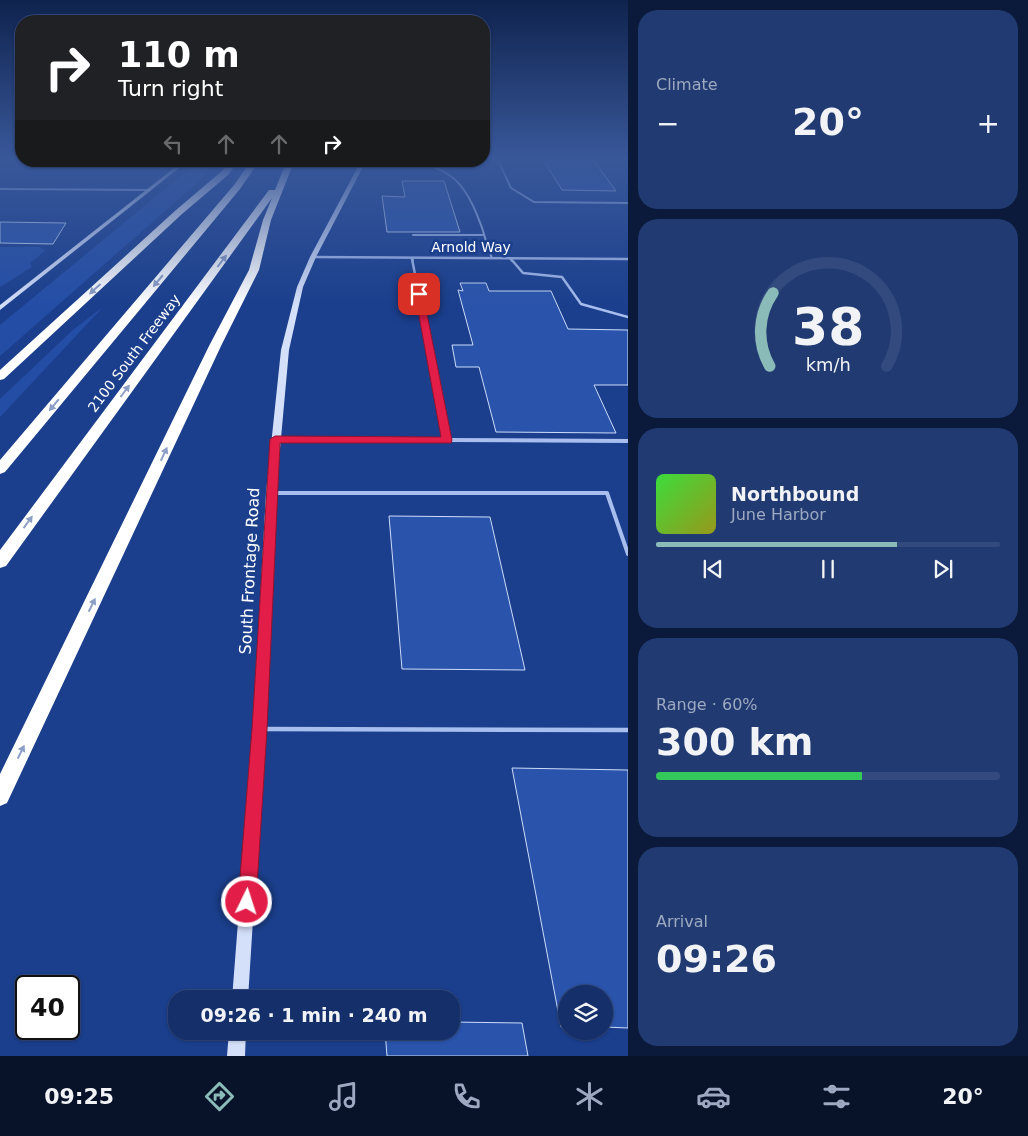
<!DOCTYPE html>
<meta charset="utf-8">
<style>
:root{--surface:#142f6a;--page:#213b72;--text:#f1f3f6;--muted:#9da9c1;--line:#334a7e;--accent:#8bbbb9}
body{margin:0;font-family:"DejaVu Sans",sans-serif;background:var(--page);color:var(--text);height:100vh;display:flex;flex-direction:column;font-size:19px;white-space:nowrap}
*{box-sizing:border-box;margin:0}
p{font-size:16px;color:var(--muted)}
.icon{flex:none;width:28px;height:28px;fill:none;stroke:currentColor;stroke-width:2;stroke-linecap:round;stroke-linejoin:round}
.map{position:relative;flex:1;overflow:hidden}
.drawer{display:flex;flex-direction:column;gap:10px;padding:10px;background:#0b1a3a;width:400px}
.drawer>*{flex:none}
.banner{position:absolute;left:15px;top:15px;width:475px;height:152px;border-radius:20px;box-shadow:0 1px 4px #0004,0 0 0 1px var(--line);background:#202124;color:#fff;overflow:hidden}
.fabs{position:absolute;left:558px;top:985px;display:grid;gap:10px}
.fabs a{display:grid;place-items:center;width:55px;height:55px;border-radius:50%;background:var(--surface);box-shadow:0 1px 4px #0004,0 0 0 1px var(--line);font-size:25px}
.speed{position:absolute;left:15px;top:975px;display:flex;gap:10px;font-size:25px;font-weight:700;text-align:center}
.speed>*{display:grid;place-content:center;width:65px;height:65px;border-radius:50%;background:var(--surface);box-shadow:0 1px 4px #0004,0 0 0 1px var(--line);line-height:1}
.speed .limit{border:2px solid #111;border-radius:8px;background:#fff;color:#111}
.pin{position:absolute;display:grid;place-items:center;width:42px;height:42px;color:#fff;margin:-21px;border-radius:10px;box-shadow:0 2px 8px #0006}
.me{position:absolute;width:55px;margin:-28px;rotate:4deg;stroke-linejoin:round;filter:drop-shadow(0 0 4px #0008)}
.turn{display:flex;align-items:center;gap:18px;height:105px;padding:0 20px;font-size:22px}
.turn .icon{width:65px;height:65px;stroke-width:2.5}
.turn b{display:block;font-size:35px;line-height:42px}
.lanes{display:flex;align-items:center;height:48px;padding:0 20px;background:#0003;justify-content:center;gap:25px;direction:ltr}
.lanes .off{opacity:.35}
.big{font-size:38px;font-weight:800;line-height:1.1}
.drawer .card{flex:1;display:flex;flex-direction:column;justify-content:center;gap:8px;min-width:0;padding:0 18px;border-radius:20px;background:var(--page)}
.drawer .dial{align-items:center;gap:0}
.dial svg{height:130px;overflow:visible;fill:none;stroke:var(--line);stroke-width:7;stroke-linecap:round;text-anchor:middle}
.dial text{fill:var(--text);stroke:none}
.song{display:flex;align-items:center;gap:15px}
.cover{width:60px;height:60px;border-radius:8px;background:linear-gradient(135deg,hsl(120 70% 55%),hsl(60 70% 35%))}
.played{height:5px;border-radius:2px;background:linear-gradient(90deg,var(--accent) 70%,var(--line) 70%)}
.keys{display:flex;justify-content:space-around;direction:ltr}
.heat{display:flex;justify-content:space-between;align-items:center;font-size:28px;direction:ltr}
.charge{height:8px;border-radius:4px;background:linear-gradient(90deg,#34c759 60%,var(--line) 0)}
.trip{position:absolute;left:168px;top:990px;width:292px;height:50px;border-radius:20px;background:var(--surface);box-shadow:0 1px 4px #0004,0 0 0 1px var(--line);font-weight:800;line-height:50px;text-align:center}
.dock{display:flex;height:80px;justify-content:space-around;align-items:center;background:#08132a;color:var(--muted)}
.dock .icon{width:35px;height:35px}
.dock .selected{color:var(--accent)}
.dock b{font-size:22px;color:var(--text)}
main{display:flex;flex:1;min-height:0}
.map>svg:first-child{display:block}
.green{fill:#244ea6}
.building{fill:#2a54ab;stroke:#cddcfa}
.lines{fill:none;stroke-linecap:round;stroke-linejoin:round}
.lane-far3{stroke:#a7beee;stroke-width:2}
.lane-far2{stroke:#a7beee;stroke-width:2.5}
.lane-far1{stroke:#a7beee;stroke-width:4}
.lane{stroke:#a7beee;stroke-width:4.5}
.street{stroke:#a7beee;stroke-width:2.5}
.secondary{fill:#d4e0fa;fill-rule:evenodd}
.highway{fill:#fff;fill-rule:evenodd}
.oneway{fill:#8d9fc6}
.route{fill:#e11d48;stroke:#92132f}
.labels{text-anchor:middle;stroke-width:5;stroke-linejoin:round;paint-order:stroke}
.far-street-label{font-size:14px;fill:#fff;stroke:#1b3f8d}
.street-label{font-size:16px;fill:#fff;stroke:#1b3f8d}
</style>
<main>
<div class="map">
<svg width="628" height="1056" viewBox="0 0 628 1056">
<rect width="100%" height="100%" fill="#1b3f8d"/>
<g class="green">
<polygon points="199,161 218,161 190,189 0,356 0,325"/>
<polygon points="0,247 40,247 45,251 30,263 32,267 0,287"/>
<polygon points="103,307 0,417 0,399 74,329"/>
</g>
<g class="building">
<polygon points="542,158 592,158 616,191 562,190"/>
<polygon points="402,181 444,181 460,232 387,232 382,196 405,197"/>
<polygon points="0,222 66,223 53,244 0,243"/>
<polygon points="460,283 486,283 489,291 551,291 568,329 628,330 628,385 594,385 616,433 496,432 479,367 456,367 452,345 473,345 458,290 463,291"/>
<polygon points="389,516 490,517 525,670 402,669"/>
<polygon points="512,768 628,770 628,1028 604,1027 604,994 566,994 566,1027 561,1027"/>
<polygon points="451,1022 522,1023 528,1056 387,1056 385,1031 451,1031"/>
</g>
<g class="lines">
<g class="lane-far3">
<polyline points="497,158 511,188 534,202 628,203"/>
<path d="M382 161C439 164 460 167 481 225 485 236 487 247 492 258"/>
<polyline points="0,189 150,190"/>
<polyline points="413,235 484,235"/>
<polyline points="412,258 413,261"/>
<polyline points="510,258 512,261"/>
</g>
<g class="lane-far2">
<polyline points="412,259 438,391"/>
<polyline points="511,259 523,273 562,277 581,304 628,317"/>
</g>
<g class="lane-far1">
<polyline points="277,439 447,440 437,390"/>
<polyline points="447,440 628,441"/>
<polyline points="271,493 607,493 628,554"/>
</g>
<polyline class="lane" points="260,729 628,730"/>
<polyline class="street" points="313,257 628,259"/>
<g class="secondary">
<polygon points="183,161 188,161 0,310 0,305"/>
<polygon points="361,161 366,161 316,257 303,287 289,350 276,493 265,729 248,999 232,999 253,729 266,493 281,350 297,287 310,257"/>
<polygon points="229,1031 246,1031 245,1056 227,1056"/>
</g>
<g class="highway">
<polygon points="230,161 238,161 228,175 182,214 4,379 0,380 0,370 176,210 222,171"/>
<polygon points="251,161 259,161 240,189 5,472 0,474 0,460 234,185"/>
<polygon points="285,165 292,167 271,220 259,270 221,346 7,803 0,806 0,774 209,346 249,270 263,220 272,198 6,566 0,568 0,550 269,190 275,190"/>
</g>
</g>
<defs><path id="oneway-solid" d="M-6-.8H1V-3.2L6.5 0L1 3.2V.8H-6Z" transform="scale(1.25)"/></defs>
<g class="oneway">
<use href="#oneway-solid" transform="translate(222 261) rotate(-53)"/>
<use href="#oneway-solid" transform="translate(158 281) rotate(130)"/>
<use href="#oneway-solid" transform="translate(95 289) rotate(138)"/>
<use href="#oneway-solid" transform="translate(125 391) rotate(-53)"/>
<use href="#oneway-solid" transform="translate(54 405) rotate(130)"/>
<use href="#oneway-solid" transform="translate(164 454) rotate(-65)"/>
<use href="#oneway-solid" transform="translate(28 522) rotate(-54)"/>
<use href="#oneway-solid" transform="translate(92 605) rotate(-64)"/>
<use href="#oneway-solid" transform="translate(21 752) rotate(-64)"/>
</g>
<linearGradient id="sky" x2="0" y2="1"><stop stop-color="#0f234e"/><stop offset="0.52" stop-color="#39589a"/><stop offset="1" stop-color="#39589a" stop-opacity="0"/></linearGradient>
<rect width="628" height="306" fill="url(#sky)"/>
<polygon class="route" points="419,292 423,294 452,440 451,443 280,443 267,729 256,902 253,908 247,911 241,908 238,902 252,729 270,439 275,436 441,437 415,294"/>
<g class="labels">
<g class="far-street-label">
<text x="471" y="252">Arnold Way</text>
<text transform="translate(134 353) rotate(-53)" y="5">2100 South Freeway</text>
</g>
<g class="street-label">
<text transform="translate(249 571) rotate(-87)" y="6">South Frontage Road</text>
</g>
</g>
</svg>
<div class="fabs">
<a><svg class="icon" aria-label="layers" viewBox="0 0 24 24"><path d="M12 4l9 5-9 5-9-5zM3 14l9 5 9-5"/></svg></a>
</div>
<div class="speed"><div class="limit">40</div></div>
<div class="pin" style="left:419px;top:294px;background:#d93025"><svg class="icon" aria-label="arrive" viewBox="0 0 24 24"><path d="M6 21V4h12l-3 4 3 4H6"/></svg></div>
<svg class="me" style="left:247px;top:902px" viewBox="-20 -20 40 40"><circle r="17" fill="#e11d48" stroke="#fff" stroke-width="3"/><path d="M0-11L8 9 0 5-8 9z" fill="#fff"/></svg>
<div class="trip">09:26 · 1 min · 240 m</div>
<div class="banner">
<div class="turn"><svg class="icon" aria-label="right" viewBox="0 0 24 24"><path d="M7 20v-9h11M14 6l5 5-5 5"/></svg><div><b>110 m</b>Turn right</div></div>
<div class="lanes"><svg class="icon off" aria-label="left" viewBox="0 0 24 24"><path d="M17 20v-9H6M10 6l-5 5 5 5"/></svg><svg class="icon off" aria-label="ahead" viewBox="0 0 24 24"><path d="M12 20V5M6 11l6-6 6 6"/></svg><svg class="icon off" aria-label="ahead" viewBox="0 0 24 24"><path d="M12 20V5M6 11l6-6 6 6"/></svg><svg class="icon" aria-label="right" viewBox="0 0 24 24"><path d="M7 20v-9h11M14 6l5 5-5 5"/></svg></div>
</div>
</div>
<section class="drawer">
<div class="card"><p>Climate</p>
<div class="heat"><a>−</a><b class="big">20°</b><a>+</a></div>
</div>
<div class="card dial"><svg viewBox="0 0 100 80">
<path d="M14 69A42 42 0 1 1 86 69"/>
<path d="M14 69A42 42 0 0 1 16 24" stroke="#8bbbb9"/>
<text x="50" y="56" font-size="32" font-weight="700">38</text>
<text x="50" y="72" font-size="11">km/h</text>
</svg></div>
<div class="card">
<div class="song"><i class="cover"></i><div><b>Northbound</b><p>June Harbor</p></div></div>
<div class="played"></div>
<div class="keys"><svg class="icon" aria-label="previous" viewBox="0 0 24 24"><path d="M18 5L8 12l10 7zM5 5v14"/></svg><svg class="icon" aria-label="pause" viewBox="0 0 24 24"><path d="M8 5v14M16 5v14"/></svg><svg class="icon" aria-label="next" viewBox="0 0 24 24"><path d="M6 5l10 7-10 7zM19 5v14"/></svg></div>
</div>
<div class="card"><p>Range · 60%</p><b class="big">300 km</b><div class="charge"></div></div>
<div class="card"><p>Arrival</p><b class="big">09:26</b></div>
</section>
</main>
<nav class="dock">
<b>09:25</b>
<svg class="icon selected" aria-label="directions" viewBox="0 0 24 24"><path d="M12 3l9 9-9 9-9-9zM9 14v-3h6M13 9l2 2-2 2"/></svg>
<svg class="icon" aria-label="music" viewBox="0 0 24 24"><path d="M9 18V5l10-2v13"/><circle cx="6" cy="18" r="3"/><circle cx="16" cy="16" r="3"/></svg>
<svg class="icon" aria-label="phone" viewBox="0 0 24 24"><path d="M5 4h4l2 5-3 2q2 4 5 5l2-3 5 2v4C11 20 4 13 5 4z"/></svg>
<svg class="icon" aria-label="climate" viewBox="0 0 24 24"><path d="M12 3v18M4 7l16 10M4 17L20 7"/></svg>
<svg class="icon" aria-label="car" viewBox="0 0 24 24"><path d="M5 17H2v-5l4-1 3-4h7l3 4 3 1v5h-3M9 17h6M6 11h13"/><circle cx="7" cy="17" r="2"/><circle cx="17" cy="17" r="2"/></svg>
<svg class="icon" aria-label="filters" viewBox="0 0 24 24"><path d="M4 7h16M4 17h16"/><circle cx="9" cy="7" r="2"/><circle cx="15" cy="17" r="2"/></svg>
<b>20°</b>
</nav>
